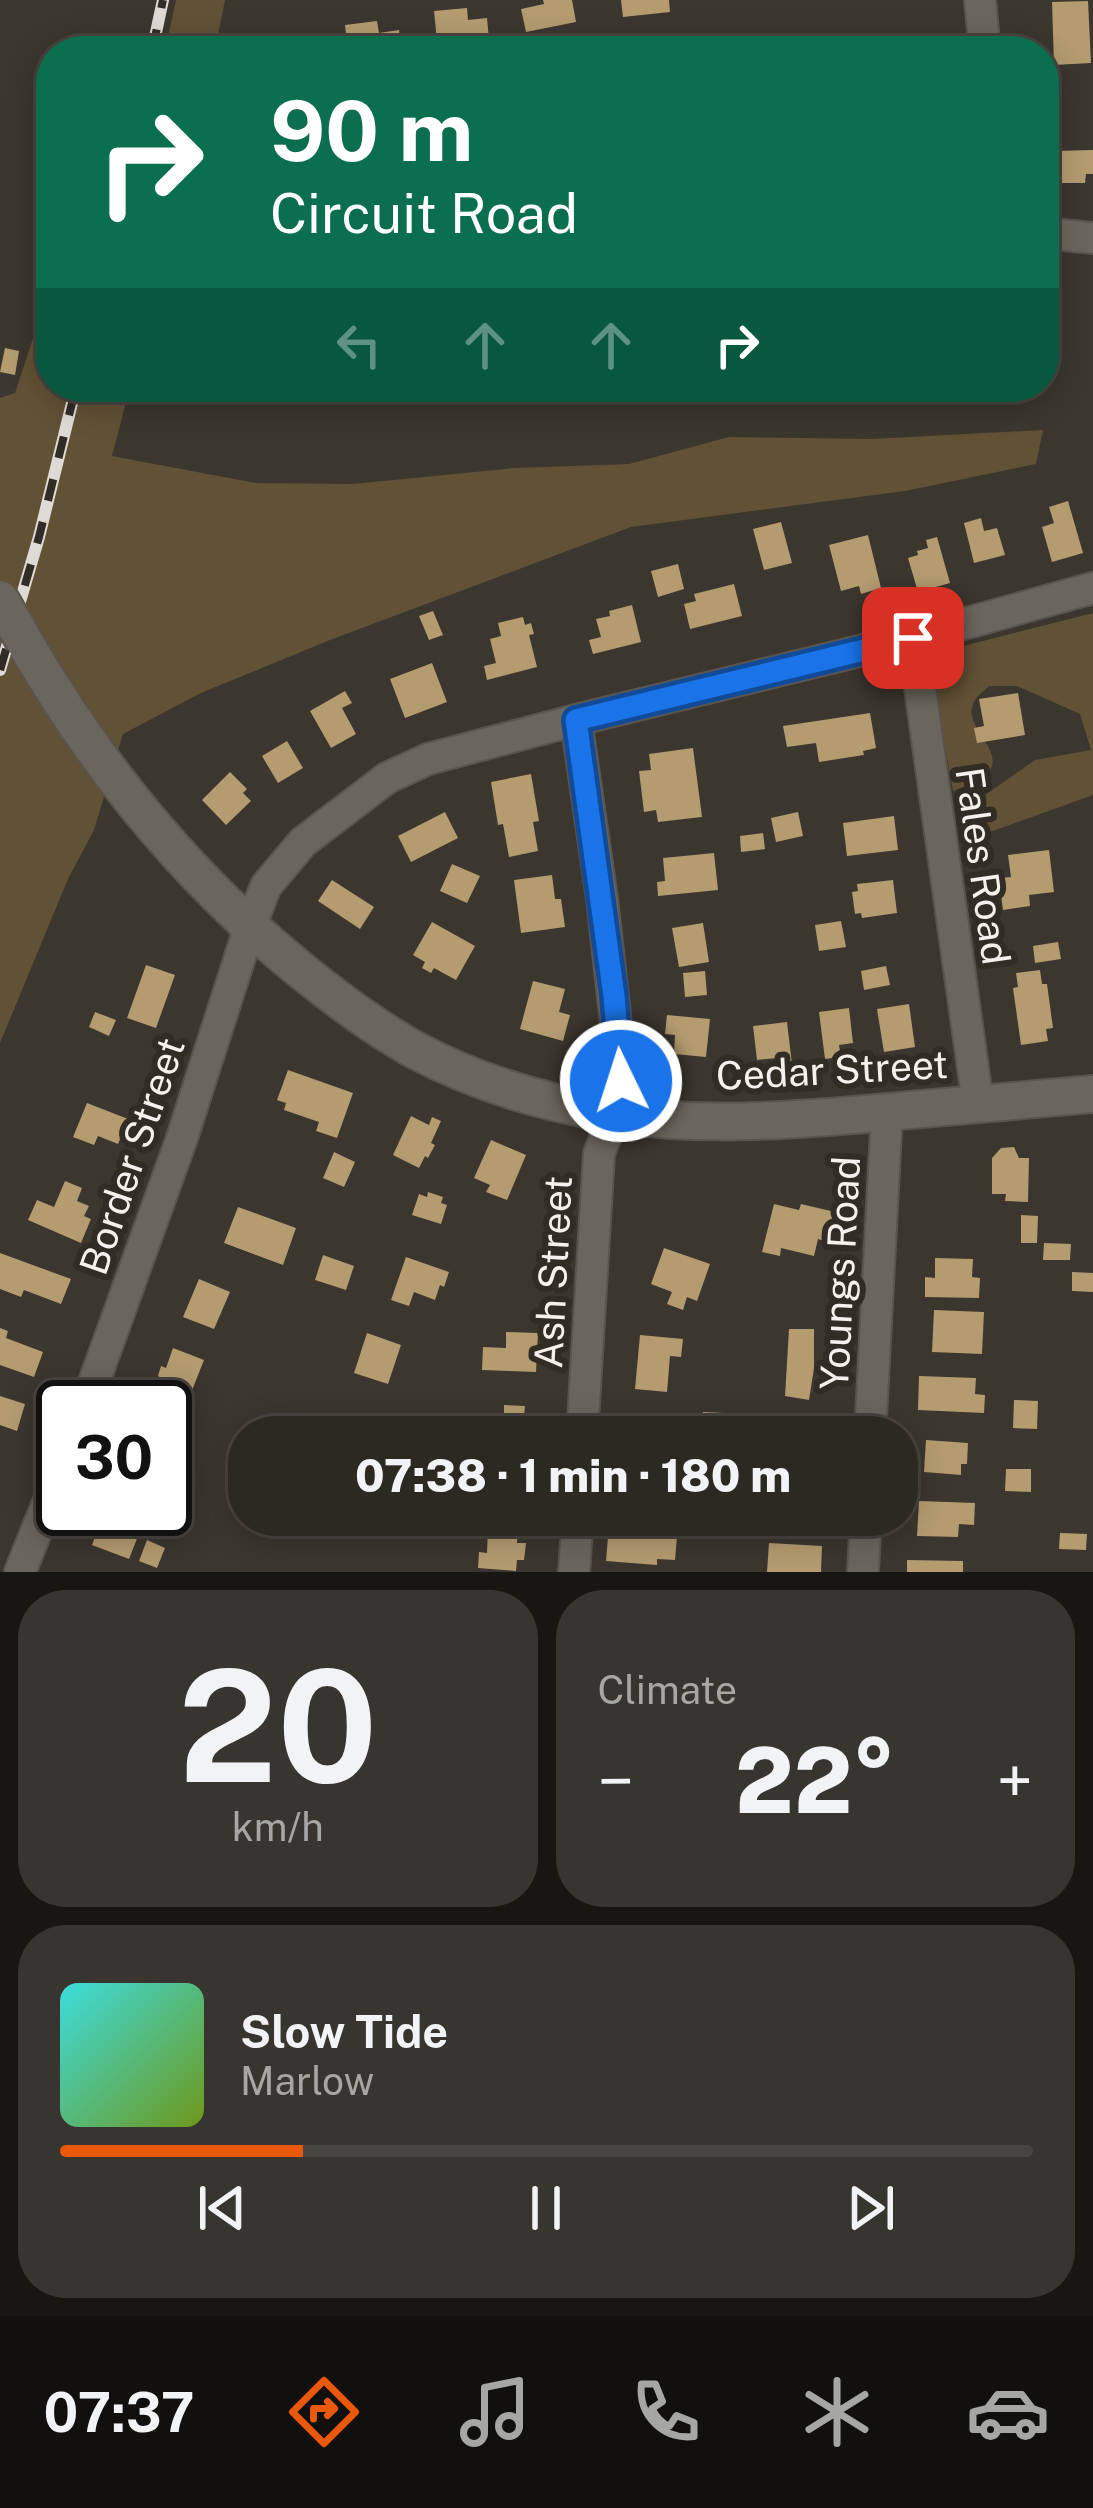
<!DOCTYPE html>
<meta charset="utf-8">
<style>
:root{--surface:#2c2822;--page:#38342f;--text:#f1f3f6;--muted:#a6a6a5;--line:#484440;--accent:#ea580c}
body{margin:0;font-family:"Public Sans",sans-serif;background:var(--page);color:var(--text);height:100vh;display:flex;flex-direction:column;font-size:45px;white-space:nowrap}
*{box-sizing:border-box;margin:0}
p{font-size:39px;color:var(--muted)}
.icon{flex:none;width:66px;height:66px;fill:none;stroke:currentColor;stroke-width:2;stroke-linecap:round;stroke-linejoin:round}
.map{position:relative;height:1572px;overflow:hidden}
.side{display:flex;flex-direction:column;gap:18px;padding:18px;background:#181613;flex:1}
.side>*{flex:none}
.banner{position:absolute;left:36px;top:36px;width:1023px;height:366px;border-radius:48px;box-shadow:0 6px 30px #0003,0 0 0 3px var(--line);background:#0b6e4f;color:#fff;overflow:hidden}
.speed{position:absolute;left:36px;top:1380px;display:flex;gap:24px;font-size:60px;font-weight:700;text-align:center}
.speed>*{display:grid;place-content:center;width:156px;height:156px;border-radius:50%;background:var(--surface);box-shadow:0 6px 30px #0003,0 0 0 3px var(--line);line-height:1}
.speed .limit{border:6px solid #111;border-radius:18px;background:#fff;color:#111}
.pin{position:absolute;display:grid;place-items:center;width:102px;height:102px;color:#fff;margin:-51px;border-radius:24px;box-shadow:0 6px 18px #0006}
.me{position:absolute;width:132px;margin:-66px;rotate:356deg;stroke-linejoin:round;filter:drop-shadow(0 0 9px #0008)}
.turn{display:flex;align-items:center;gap:42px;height:252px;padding:0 36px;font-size:54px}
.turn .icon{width:156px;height:156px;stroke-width:2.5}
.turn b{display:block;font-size:84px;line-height:102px}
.lanes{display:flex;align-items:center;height:114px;padding:0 36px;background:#0003;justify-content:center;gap:60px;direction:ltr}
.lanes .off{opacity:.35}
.big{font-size:90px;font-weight:800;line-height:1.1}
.side .widget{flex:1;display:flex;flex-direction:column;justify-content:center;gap:18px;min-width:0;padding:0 42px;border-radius:48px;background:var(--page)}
.side .dial{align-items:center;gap:0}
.dial b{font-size:156px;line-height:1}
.song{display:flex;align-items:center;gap:36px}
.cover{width:144px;height:144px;border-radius:18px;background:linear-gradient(135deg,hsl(180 70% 55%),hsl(80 70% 35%))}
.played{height:12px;border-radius:6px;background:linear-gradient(90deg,var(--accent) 25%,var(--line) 25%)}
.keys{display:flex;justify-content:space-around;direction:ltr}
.heat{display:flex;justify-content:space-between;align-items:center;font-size:66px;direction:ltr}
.side .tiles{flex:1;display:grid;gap:18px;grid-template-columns:1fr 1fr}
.widget:last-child{grid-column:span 2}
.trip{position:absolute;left:228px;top:1416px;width:690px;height:120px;border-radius:48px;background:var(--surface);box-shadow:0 6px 30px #0003,0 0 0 3px var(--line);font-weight:800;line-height:120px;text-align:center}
.menu{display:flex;height:192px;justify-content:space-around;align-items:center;background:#12100e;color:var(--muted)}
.menu .icon{width:84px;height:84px}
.menu .selected{color:var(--accent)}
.menu b{font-size:54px;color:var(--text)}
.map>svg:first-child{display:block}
.green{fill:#615135}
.building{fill:#b49b70}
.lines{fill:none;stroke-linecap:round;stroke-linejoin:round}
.street-casing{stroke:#59544e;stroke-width:34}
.secondary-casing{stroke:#59544e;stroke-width:40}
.street{stroke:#6b665d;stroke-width:30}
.secondary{stroke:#6b665d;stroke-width:36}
.rail-casing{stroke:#dedad5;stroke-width:12}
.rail{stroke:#312c24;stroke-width:8;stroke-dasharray:22;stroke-linecap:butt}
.secondary-bridge-casing{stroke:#59544e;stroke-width:40;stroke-linecap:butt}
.secondary-bridge{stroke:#6b665d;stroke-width:36}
.route-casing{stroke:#114b97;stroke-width:30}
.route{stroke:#1a73e8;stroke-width:21}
.labels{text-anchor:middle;stroke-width:12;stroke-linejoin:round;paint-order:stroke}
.street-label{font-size:39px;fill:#f5f2ed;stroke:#312c24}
</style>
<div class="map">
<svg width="1093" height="1572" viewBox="0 0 1093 1572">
<rect width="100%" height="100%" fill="#3b362e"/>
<g class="green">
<polygon points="176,0 225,0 215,51 165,51"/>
<polygon points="51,265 51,387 130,387 112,456 256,483 353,484 514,468 629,464 729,437 871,439 1043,430 1036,464 905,491 631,527 330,640 201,693 123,734 94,830 68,879 0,1043 0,398 15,393 40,317"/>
<path d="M1093 613V795L962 842 958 814 1035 760 1091 750 1080 714 1017 686H989C984 691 978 695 975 700 957 728 1017 755 981 779 973 785 962 787 953 791L930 665 936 653Z"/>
</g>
<g class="building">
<polygon points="543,0 572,0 576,22 526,32 521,9 544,4"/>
<polygon points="621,0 669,0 670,12 623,17"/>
<polygon points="1088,1 1091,63 1054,65 1052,2"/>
<polygon points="467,8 468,20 487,18 490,50 449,51 448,40 437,41 434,11"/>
<polygon points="377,21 379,33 399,30 402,51 387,51 386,47 348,51 345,25"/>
<polygon points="288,33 289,41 305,38 307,51 260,51 258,37"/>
<polygon points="1093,150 1093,174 1086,174 1085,183 1055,183 1054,151"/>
<polygon points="5,348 19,351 15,375 0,372"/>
<polygon points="179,387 204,387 205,403 180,404"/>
<polygon points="1068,501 1083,553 1052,562 1042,527 1054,523 1049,507"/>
<polygon points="981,518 984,531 997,528 1005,555 974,563 964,523"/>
<polygon points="781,522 792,563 764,570 753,529"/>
<polygon points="868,535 881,588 861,594 859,586 841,591 829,545"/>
<polygon points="937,537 950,583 918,592 908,558 918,555 917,551 928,548 926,540"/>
<polygon points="678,564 684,589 658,597 651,571"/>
<polygon points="734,584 742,616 690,629 684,604 696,601 694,594"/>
<polygon points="632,605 641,642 593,654 589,640 601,637 596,619 610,616 609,611"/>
<polygon points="433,611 443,635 429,640 419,616"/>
<polygon points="523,617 525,625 531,623 534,634 529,635 537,667 487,680 484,666 496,663 490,639 501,636 498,623"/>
<polygon points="432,663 447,702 405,718 390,679"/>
<polygon points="345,691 352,703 342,708 356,734 331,748 310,711"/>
<polygon points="1018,693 1025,735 977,743 974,728 984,726 979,699"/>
<polygon points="870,713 876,748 863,751 864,755 819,762 816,743 787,747 783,726"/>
<polygon points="287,741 303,768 278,783 262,756"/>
<polygon points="693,748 702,817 658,822 656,810 644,812 639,771 651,770 649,754"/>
<polygon points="230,772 247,789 243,793 251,801 226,825 202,800"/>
<polygon points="531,774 539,821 533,822 538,851 509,857 503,824 498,825 491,782"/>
<polygon points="445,812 458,838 411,862 398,836"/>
<polygon points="798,812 803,836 776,842 771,818"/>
<polygon points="894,816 898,850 847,856 843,823"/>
<polygon points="763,833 765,849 741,852 740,836"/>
<polygon points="1049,850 1054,892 1029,895 1030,906 1003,910 999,878 1011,877 1008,855"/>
<polygon points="714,853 718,890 658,896 657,882 665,881 663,858"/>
<polygon points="452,864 480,876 467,903 440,891"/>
<polygon points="552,875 555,899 561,899 565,927 521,933 514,880"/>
<polygon points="332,880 374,907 360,929 318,901"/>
<polygon points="893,880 897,913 862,918 861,913 855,914 852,892 858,891 857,884"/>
<polygon points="841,921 846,947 819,951 815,925"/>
<polygon points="432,922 475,946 456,980 434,968 431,973 422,968 425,962 413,955"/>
<polygon points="703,923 709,962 679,967 672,928"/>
<polygon points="1058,942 1061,959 1035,963 1033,946"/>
<polygon points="146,965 175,975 156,1028 127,1018"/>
<polygon points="886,966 890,985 864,990 861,971"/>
<polygon points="1040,970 1042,984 1047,984 1053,1028 1046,1029 1048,1041 1021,1045 1013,988 1018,987 1016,973"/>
<polygon points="705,971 707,995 685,997 683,973"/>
<polygon points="533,981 565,989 559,1012 570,1015 563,1041 520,1029"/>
<polygon points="909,1004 915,1047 884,1052 877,1009"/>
<polygon points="849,1008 853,1043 839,1045 841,1057 825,1059 819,1012"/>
<polygon points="95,1012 116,1020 109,1036 89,1027"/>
<polygon points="667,1015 710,1019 706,1057 674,1054 675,1035 665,1034"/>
<polygon points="787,1022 792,1064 779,1065 777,1058 757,1060 753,1026"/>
<polygon points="288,1070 353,1093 337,1138 316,1131 319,1122 284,1110 286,1103 277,1100"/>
<polygon points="87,1103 128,1119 118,1144 98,1136 94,1145 73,1137"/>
<polygon points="411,1116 429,1125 432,1117 441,1121 431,1143 435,1145 428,1158 425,1156 419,1168 393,1155"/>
<polygon points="491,1140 526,1155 507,1200 486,1192 490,1185 474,1178"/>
<polygon points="1014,1147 1019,1158 1029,1158 1028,1202 1005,1201 1006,1194 992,1194 992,1158 1001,1148"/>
<polygon points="334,1152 355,1162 344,1187 323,1178"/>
<polygon points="65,1181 82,1188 77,1201 89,1206 84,1216 91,1219 81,1243 28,1220 37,1200 54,1207"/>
<polygon points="428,1192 443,1197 441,1203 447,1205 441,1224 412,1215 419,1194 427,1197"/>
<polygon points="774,1204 799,1210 801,1204 835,1212 828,1242 818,1239 814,1256 781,1248 780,1256 762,1252"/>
<polygon points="238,1207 296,1228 283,1265 224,1243"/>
<polygon points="1021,1215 1038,1216 1037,1243 1021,1243"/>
<polygon points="1044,1243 1071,1244 1070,1260 1043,1260"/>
<polygon points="664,1248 710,1264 697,1301 687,1297 683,1310 667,1304 672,1292 651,1284"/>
<polygon points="0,1253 71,1279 61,1304 24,1290 21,1297 0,1289"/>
<polygon points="323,1255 354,1266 346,1290 315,1280"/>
<polygon points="406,1257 449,1272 444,1287 440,1285 435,1300 414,1292 409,1306 391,1300"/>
<polygon points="935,1258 973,1259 972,1277 980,1278 979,1298 925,1297 925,1277 935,1278"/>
<polygon points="1072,1272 1093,1273 1093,1292 1072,1291"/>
<polygon points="199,1279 230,1292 214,1329 183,1317"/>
<polygon points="934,1310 984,1312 982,1354 932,1352"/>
<polygon points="0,1328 8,1331 6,1338 43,1352 34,1377 0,1365"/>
<polygon points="789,1329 814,1329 814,1368 809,1400 785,1396"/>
<polygon points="506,1332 538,1333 536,1372 482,1370 483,1347 506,1348"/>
<polygon points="367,1333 401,1345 388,1384 354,1373"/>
<polygon points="640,1335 683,1339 681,1357 670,1356 667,1392 635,1389"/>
<polygon points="173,1348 204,1360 185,1408 154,1396 161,1378 158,1376 161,1366 166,1368"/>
<polygon points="919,1376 976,1378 975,1394 985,1395 984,1413 918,1410"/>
<polygon points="0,1396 25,1404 17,1431 0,1425"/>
<polygon points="1014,1400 1038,1401 1037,1429 1013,1428"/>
<polygon points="504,1405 525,1406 524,1416 529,1416 528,1437 492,1437 494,1414 504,1415"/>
<polygon points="703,1412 725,1413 723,1431 702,1430"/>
<polygon points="810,1424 819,1425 819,1432 832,1433 831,1437 770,1437 771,1427 809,1430"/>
<polygon points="638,1425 655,1425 654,1432 672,1433 671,1437 621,1437 622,1430 638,1431"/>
<polygon points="926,1440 968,1443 967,1464 961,1464 961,1475 924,1472"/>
<polygon points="1006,1469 1031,1469 1031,1492 1005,1491"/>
<polygon points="919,1501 975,1503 974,1525 959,1524 958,1537 917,1536"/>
<polygon points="103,1516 140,1531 129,1559 92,1545"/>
<polygon points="642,1517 662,1519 662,1524 678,1525 675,1560 657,1559 657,1565 606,1561 609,1525 641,1528"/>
<polygon points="488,1528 518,1530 517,1543 526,1543 524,1560 517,1560 516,1571 478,1568 479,1552 487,1553"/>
<polygon points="1060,1533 1087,1534 1086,1550 1059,1549"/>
<polygon points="147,1540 165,1548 157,1568 139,1561"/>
<polygon points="769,1543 822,1546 821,1572 767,1572"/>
<polygon points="907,1560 963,1561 963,1572 907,1572"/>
</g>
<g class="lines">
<g class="street-casing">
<g id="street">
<polyline points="980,0 985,51"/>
<polyline points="1044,233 1093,238"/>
<polyline points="913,638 978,1104"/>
<polyline points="576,720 602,898 621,1069 614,1114 599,1154 582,1437"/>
<polyline points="85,1407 182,1138 249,929 266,886 303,842 387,778 428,759 576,720 913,638 1093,588"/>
<polyline points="870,1437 887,1112"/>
<polyline points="20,1572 63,1465"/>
<polyline points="574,1572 578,1515"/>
<polyline points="863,1572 866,1515"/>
</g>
</g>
<g class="secondary-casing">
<path id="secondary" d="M24 641C97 768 188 879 303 972 338 1000 375 1028 415 1050 475 1082 545 1103 613 1114 700 1127 788 1121 876 1113 948 1107 1021 1100 1093 1094"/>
</g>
<use href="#street" class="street"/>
<use href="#secondary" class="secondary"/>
<g class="rail-casing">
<g id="rail">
<polyline points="152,51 163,0"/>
<polyline points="0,670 39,537 76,387"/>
</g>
</g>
<use href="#rail" class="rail"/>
<g class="secondary-bridge-casing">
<polyline id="secondary-bridge" points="0,599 24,641"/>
</g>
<use href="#secondary-bridge" class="secondary-bridge"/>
</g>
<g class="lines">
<g class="route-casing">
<polyline id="route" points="621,1081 614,996 576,720 913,638"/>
</g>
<use href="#route" class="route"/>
</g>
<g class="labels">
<g class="street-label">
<text transform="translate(983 866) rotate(82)" y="14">Fales Road</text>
<text transform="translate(832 1070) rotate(-3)" y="14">Cedar Street</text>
<text transform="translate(132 1156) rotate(-71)" y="14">Border Street</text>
<text transform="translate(553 1272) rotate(-87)" y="14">Ash Street</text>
<text transform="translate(840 1273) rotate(-87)" y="14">Youngs Road</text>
</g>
</g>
</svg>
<div class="speed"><div class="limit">30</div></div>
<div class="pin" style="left:913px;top:638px;background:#d93025"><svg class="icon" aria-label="arrive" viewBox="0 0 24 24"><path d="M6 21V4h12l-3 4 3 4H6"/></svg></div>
<svg class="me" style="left:621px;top:1081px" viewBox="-20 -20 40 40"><circle r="17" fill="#1a73e8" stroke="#fff" stroke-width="3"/><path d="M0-11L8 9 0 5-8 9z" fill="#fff"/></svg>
<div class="trip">07:38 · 1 min · 180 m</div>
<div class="banner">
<div class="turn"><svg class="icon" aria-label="right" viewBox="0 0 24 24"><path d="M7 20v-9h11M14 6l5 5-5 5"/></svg><div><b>90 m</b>Circuit Road</div></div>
<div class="lanes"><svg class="icon off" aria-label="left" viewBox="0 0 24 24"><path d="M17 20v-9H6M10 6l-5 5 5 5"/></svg><svg class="icon off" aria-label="ahead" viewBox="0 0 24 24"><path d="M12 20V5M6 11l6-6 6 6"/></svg><svg class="icon off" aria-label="ahead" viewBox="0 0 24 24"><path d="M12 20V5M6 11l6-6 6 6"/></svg><svg class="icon" aria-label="right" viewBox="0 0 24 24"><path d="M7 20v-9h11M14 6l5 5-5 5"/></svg></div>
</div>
</div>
<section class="side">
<div class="tiles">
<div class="widget dial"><b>20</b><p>km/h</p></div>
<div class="widget"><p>Climate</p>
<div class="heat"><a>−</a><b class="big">22°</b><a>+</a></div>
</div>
<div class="widget">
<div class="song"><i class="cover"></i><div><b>Slow Tide</b><p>Marlow</p></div></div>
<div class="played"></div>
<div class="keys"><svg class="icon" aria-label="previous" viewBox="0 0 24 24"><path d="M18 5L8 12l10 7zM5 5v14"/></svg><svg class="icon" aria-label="pause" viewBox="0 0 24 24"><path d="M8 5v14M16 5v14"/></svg><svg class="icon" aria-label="next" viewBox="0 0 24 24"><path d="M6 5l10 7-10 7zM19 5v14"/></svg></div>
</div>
</div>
</section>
<nav class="menu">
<b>07:37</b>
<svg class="icon selected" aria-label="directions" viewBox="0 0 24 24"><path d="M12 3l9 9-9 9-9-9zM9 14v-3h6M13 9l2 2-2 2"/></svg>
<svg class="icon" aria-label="music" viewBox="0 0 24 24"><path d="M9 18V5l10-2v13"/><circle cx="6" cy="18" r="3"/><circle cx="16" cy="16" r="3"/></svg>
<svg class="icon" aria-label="phone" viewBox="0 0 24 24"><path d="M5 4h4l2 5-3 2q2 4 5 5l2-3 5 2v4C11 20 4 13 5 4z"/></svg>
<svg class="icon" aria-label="climate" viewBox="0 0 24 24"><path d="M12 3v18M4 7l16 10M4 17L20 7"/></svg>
<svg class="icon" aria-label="car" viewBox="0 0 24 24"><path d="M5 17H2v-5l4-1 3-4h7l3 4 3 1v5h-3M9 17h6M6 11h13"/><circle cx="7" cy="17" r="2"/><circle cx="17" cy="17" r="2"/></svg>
</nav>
